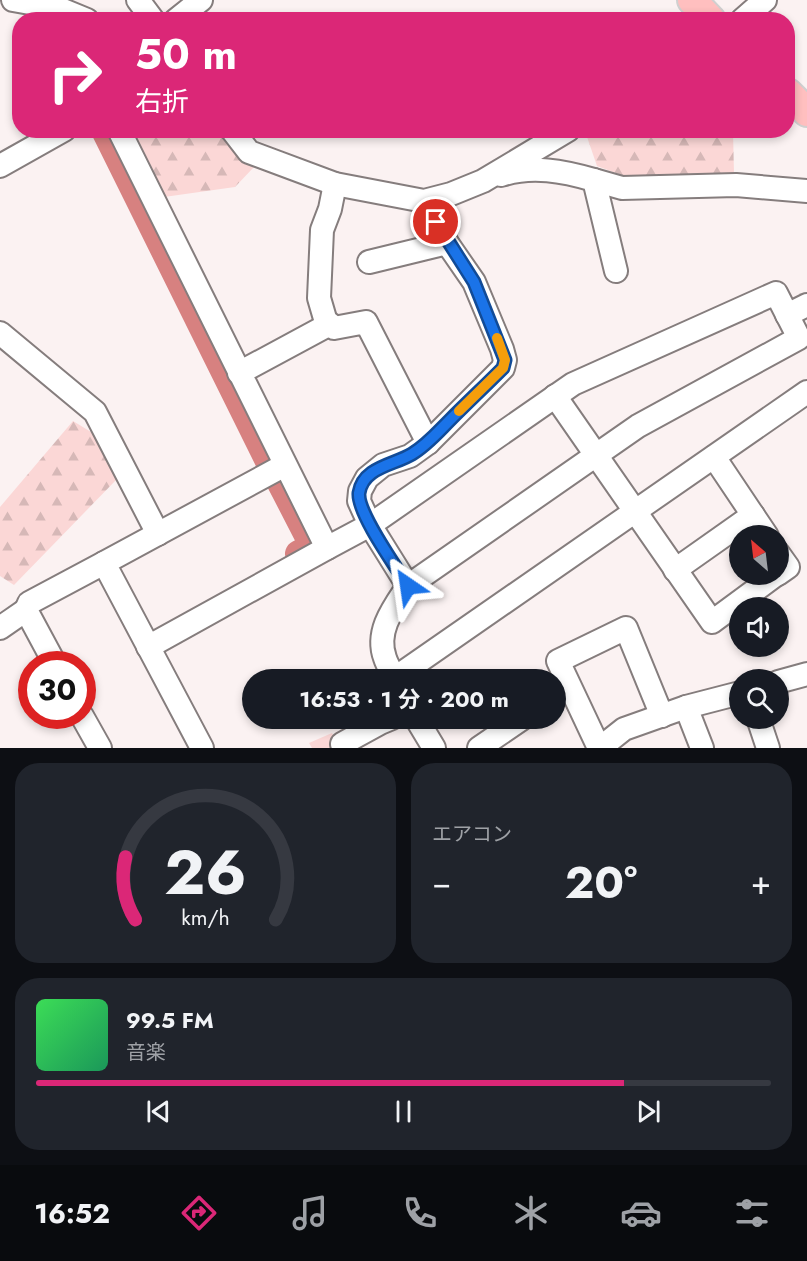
<!DOCTYPE html>
<html lang="ja">
<meta charset="utf-8">
<style>
:root{--surface:#171b24;--page:#20242c;--text:#f1f3f6;--muted:#9ea1a6;--line:#363941;--accent:#db2777}
body{margin:0;font-family:Jost,"Noto Sans JP",sans-serif;background:var(--page);color:var(--text);height:100vh;display:flex;flex-direction:column;font-size:22px;white-space:nowrap}
*{box-sizing:border-box;margin:0}
p{font-size:20px;color:var(--muted)}
.icon{flex:none;width:33px;height:33px;fill:none;stroke:currentColor;stroke-width:2;stroke-linecap:round;stroke-linejoin:round}
.map{position:relative;height:748px;overflow:hidden}
.panel{display:flex;flex-direction:column;gap:15px;padding:15px;background:#0d0f14;flex:1}
.panel>*{flex:none}
.hud{position:absolute;left:12px;top:12px;width:783px;height:126px;border-radius:24px;box-shadow:0 3px 9px #0003;background:#db2777;color:#fff;overflow:hidden}
.needle{width:39px;rotate:332deg}
.controls{position:absolute;left:729px;top:525px;display:grid;gap:12px}
.controls a{display:grid;place-items:center;width:60px;height:60px;border-radius:50%;background:var(--surface);box-shadow:0 3px 9px #0003;font-size:30px}
.speed{position:absolute;left:18px;top:651px;display:flex;gap:12px;font-size:30px;font-weight:700;text-align:center}
.speed>*{display:grid;place-content:center;width:78px;height:78px;border-radius:50%;background:var(--surface);box-shadow:0 3px 9px #0003;line-height:1}
.speed .limit{border:9px solid #d22;background:#fff;color:#111}
.pin{position:absolute;display:grid;place-items:center;width:51px;height:51px;color:#fff;margin:-26px;border:3px solid #fff;border-radius:50%;box-shadow:0 2px 6px #0007}
.me{position:absolute;width:66px;margin:-33px;rotate:328deg;stroke-linejoin:round;filter:drop-shadow(0 0 4px #0008)}
.turn{display:flex;align-items:center;gap:21px;height:126px;padding:0 24px;font-size:27px}
.turn .icon{width:78px;height:78px;stroke-width:2.5}
.turn b{display:block;font-size:42px;line-height:51px}
.big{font-size:45px;font-weight:700;line-height:1.1}
.panel .card{flex:1;display:flex;flex-direction:column;justify-content:center;gap:9px;min-width:0;padding:0 21px;border-radius:24px;background:var(--page)}
.panel .dial{align-items:center;gap:0}
.dial svg{height:156px;overflow:visible;fill:none;stroke:var(--line);stroke-width:7;stroke-linecap:round;text-anchor:middle}
.dial text{fill:var(--text);stroke:none}
.song{display:flex;align-items:center;gap:18px}
.cover{width:72px;height:72px;border-radius:9px;background:linear-gradient(135deg,hsl(130 70% 55%),hsl(150 70% 35%))}
.played{height:6px;border-radius:3px;background:linear-gradient(90deg,var(--accent) 80%,var(--line) 80%)}
.keys{display:flex;justify-content:space-around;direction:ltr}
.heat{display:flex;justify-content:space-between;align-items:center;font-size:33px;direction:ltr}
.panel .tiles{flex:1;display:grid;gap:15px;grid-template-columns:1fr 1fr}
.card:last-child{grid-column:span 2}
.trip{position:absolute;left:242px;top:669px;width:324px;height:60px;border-radius:30px;background:var(--surface);box-shadow:0 3px 9px #0003;font-weight:700;line-height:60px;text-align:center}
.tabs{display:flex;height:96px;justify-content:space-around;align-items:center;background:#090b0e;color:var(--muted)}
.tabs .icon{width:42px;height:42px}
.tabs .selected{color:var(--accent)}
.tabs b{font-size:27px;color:var(--text)}
.map>svg:first-child{display:block}
.forest{fill:url(#forest-firs)}
.park{fill:#fbd7d6}
.lines{fill:none;stroke-linecap:round;stroke-linejoin:round}
.river{stroke:#d78180;stroke-width:28}
.minor-casing{stroke:#857d7d;stroke-width:26}
.major-casing{stroke:#d0d0d0;stroke-width:32}
.minor{stroke:#fff;stroke-width:22}
.major{stroke:#ffbfbf;stroke-width:28}
.route-casing{stroke:#114b97;stroke-width:15}
.route{stroke:#1a73e8;stroke-width:10}
.slow{stroke:#f59e0b;stroke-width:10}
</style>
<div class="map">
<svg width="807" height="748" viewBox="0 0 807 748">
<defs>
<pattern id="forest-firs" width="22" height="20" patternUnits="userSpaceOnUse" patternTransform="scale(1.5)"><rect width="22" height="20" fill="#fbd7d6"/><path d="M5 1l3.5 6h-7zM16 11l3.5 6h-7z" fill="#d6b8b7"/></pattern>
</defs>
<rect width="100%" height="100%" fill="#fbf2f2"/>
<g class="forest">
<polygon points="133,131 225,131 254,167 235,187 164,197"/>
<polygon points="585,131 733,131 734,174 624,176 597,166"/>
<polygon points="73,421 91,432 117,479 14,585 0,576 0,507"/>
</g>
<polygon class="park" points="332,733 340,748 312,748 309,743"/>
<g class="lines">
<g class="river">
<polyline points="105,130 269,461"/>
<polyline points="279,479 312,543 313,547 299,554"/>
</g>
<g class="minor-casing">
<g id="minor">
<polyline points="13,0 58,8 87,20"/>
<polyline points="138,0 153,20"/>
<polyline points="176,20 201,0"/>
<polyline points="742,20 765,0"/>
<polyline points="119,130 327,548"/>
<polyline points="232,130 249,152 335,184 424,201 451,194 483,181 568,130"/>
<polyline points="0,166 64,130"/>
<path d="M501 175C532 165 563 171 594 180L616 271"/>
<polyline points="594,180 622,188 736,185 807,191"/>
<polyline points="335,184 330,209 322,230 319,298 326,322 334,328 366,322 428,443"/>
<polyline points="369,262 447,243"/>
<polygon points="776,293 799,338 638,426 408,586 370,525 573,384"/>
<polyline points="787,315 807,305"/>
<polyline points="0,333 95,412 158,534"/>
<polyline points="239,373 330,324"/>
<polyline points="555,396 712,622 777,574"/>
<polyline points="714,457 767,536"/>
<polyline points="778,553 788,567 778,574"/>
<polyline points="675,570 753,515"/>
<polyline points="0,628 26,610"/>
<polyline points="148,647 327,548 370,525 359,501 360,491 367,478 383,465 410,456 428,443 503,368 505,360 502,349 474,282 447,243 424,201"/>
<polyline points="55,664 26,610 29,603 104,563"/>
<polyline points="395,678 807,392"/>
<path d="M396 680C392 672 387 665 385 658 375 631 394 607 408 586"/>
<polyline points="778,682 807,674"/>
<polyline points="686,707 702,748"/>
<polyline points="82,716 100,748"/>
<polyline points="416,718 434,748"/>
<polyline points="758,718 768,748"/>
<polyline points="202,748 104,563 285,465"/>
<polyline points="344,748 342,744 380,723 392,718"/>
<polyline points="479,748 523,718"/>
<polyline points="599,748 558,661 626,628 662,716"/>
<polyline points="600,748 624,729 686,707 740,693"/>
</g>
</g>
<g class="major-casing">
<g id="major">
<polyline points="692,0 711,20"/>
<polyline points="788,93 807,112"/>
</g>
</g>
<use href="#minor" class="minor"/>
<use href="#major" class="major"/>
</g>
<g class="lines">
<g class="route-casing">
<path id="route" d="M408 586C397 568 357 513 359 493 363 467 394 465 412 454 427 445 438 432 450 420 467 403 485 386 503 368L505 360 474 282 436 222"/>
</g>
<use href="#route" class="route"/>
<polyline class="slow" points="459,411 503,368 505,360 497,338"/>
</g>
</svg>
<div class="controls">
<a><svg class="needle" viewBox="-14 -14 28 28"><path d="M0-13l5 13h-10z" fill="#e53935"/><path d="M0 13l5-13h-10z" fill="#9ea1a6"/></svg></a>
<a><svg class="icon" aria-label="sound" viewBox="0 0 24 24"><path d="M4 9h4l5-4v14l-5-4H4zM17 9q2 3 0 6"/></svg></a>
<a><svg class="icon" aria-label="search" viewBox="0 0 24 24"><circle cx="10" cy="10" r="6"/><path d="M15 15l6 6"/></svg></a>
</div>
<div class="speed"><div class="limit">30</div></div>
<div class="pin" style="left:436px;top:222px;background:#d93025"><svg class="icon" aria-label="arrive" viewBox="0 0 24 24"><path d="M6 21V4h12l-3 4 3 4H6"/></svg></div>
<svg class="me" style="left:408px;top:586px" viewBox="-20 -20 40 40"><path d="M0-17L14 15 0 8-14 15z" fill="#1a73e8" stroke="#fff" stroke-width="4"/></svg>
<div class="trip">16:53 · 1 分 · 200 m</div>
<div class="hud">
<div class="turn"><svg class="icon" aria-label="right" viewBox="0 0 24 24"><path d="M7 20v-9h11M14 6l5 5-5 5"/></svg><div><b>50 m</b>右折</div></div>
</div>
</div>
<section class="panel">
<div class="tiles">
<div class="card dial"><svg viewBox="0 0 100 80">
<path d="M14 69A42 42 0 1 1 86 69"/>
<path d="M14 69A42 42 0 0 1 9 37" stroke="#db2777"/>
<text x="50" y="56" font-size="32" font-weight="700">26</text>
<text x="50" y="72" font-size="11">km/h</text>
</svg></div>
<div class="card"><p>エアコン</p>
<div class="heat"><a>−</a><b class="big">20°</b><a>+</a></div>
</div>
<div class="card">
<div class="song"><i class="cover"></i><div><b>99.5 FM</b><p>音楽</p></div></div>
<div class="played"></div>
<div class="keys"><svg class="icon" aria-label="previous" viewBox="0 0 24 24"><path d="M18 5L8 12l10 7zM5 5v14"/></svg><svg class="icon" aria-label="pause" viewBox="0 0 24 24"><path d="M8 5v14M16 5v14"/></svg><svg class="icon" aria-label="next" viewBox="0 0 24 24"><path d="M6 5l10 7-10 7zM19 5v14"/></svg></div>
</div>
</div>
</section>
<nav class="tabs">
<b>16:52</b>
<svg class="icon selected" aria-label="directions" viewBox="0 0 24 24"><path d="M12 3l9 9-9 9-9-9zM9 14v-3h6M13 9l2 2-2 2"/></svg>
<svg class="icon" aria-label="music" viewBox="0 0 24 24"><path d="M9 18V5l10-2v13"/><circle cx="6" cy="18" r="3"/><circle cx="16" cy="16" r="3"/></svg>
<svg class="icon" aria-label="phone" viewBox="0 0 24 24"><path d="M5 4h4l2 5-3 2q2 4 5 5l2-3 5 2v4C11 20 4 13 5 4z"/></svg>
<svg class="icon" aria-label="climate" viewBox="0 0 24 24"><path d="M12 3v18M4 7l16 10M4 17L20 7"/></svg>
<svg class="icon" aria-label="car" viewBox="0 0 24 24"><path d="M5 17H2v-5l4-1 3-4h7l3 4 3 1v5h-3M9 17h6M6 11h13"/><circle cx="7" cy="17" r="2"/><circle cx="17" cy="17" r="2"/></svg>
<svg class="icon" aria-label="filters" viewBox="0 0 24 24"><path d="M4 7h16M4 17h16"/><circle cx="9" cy="7" r="2"/><circle cx="15" cy="17" r="2"/></svg>
</nav>
